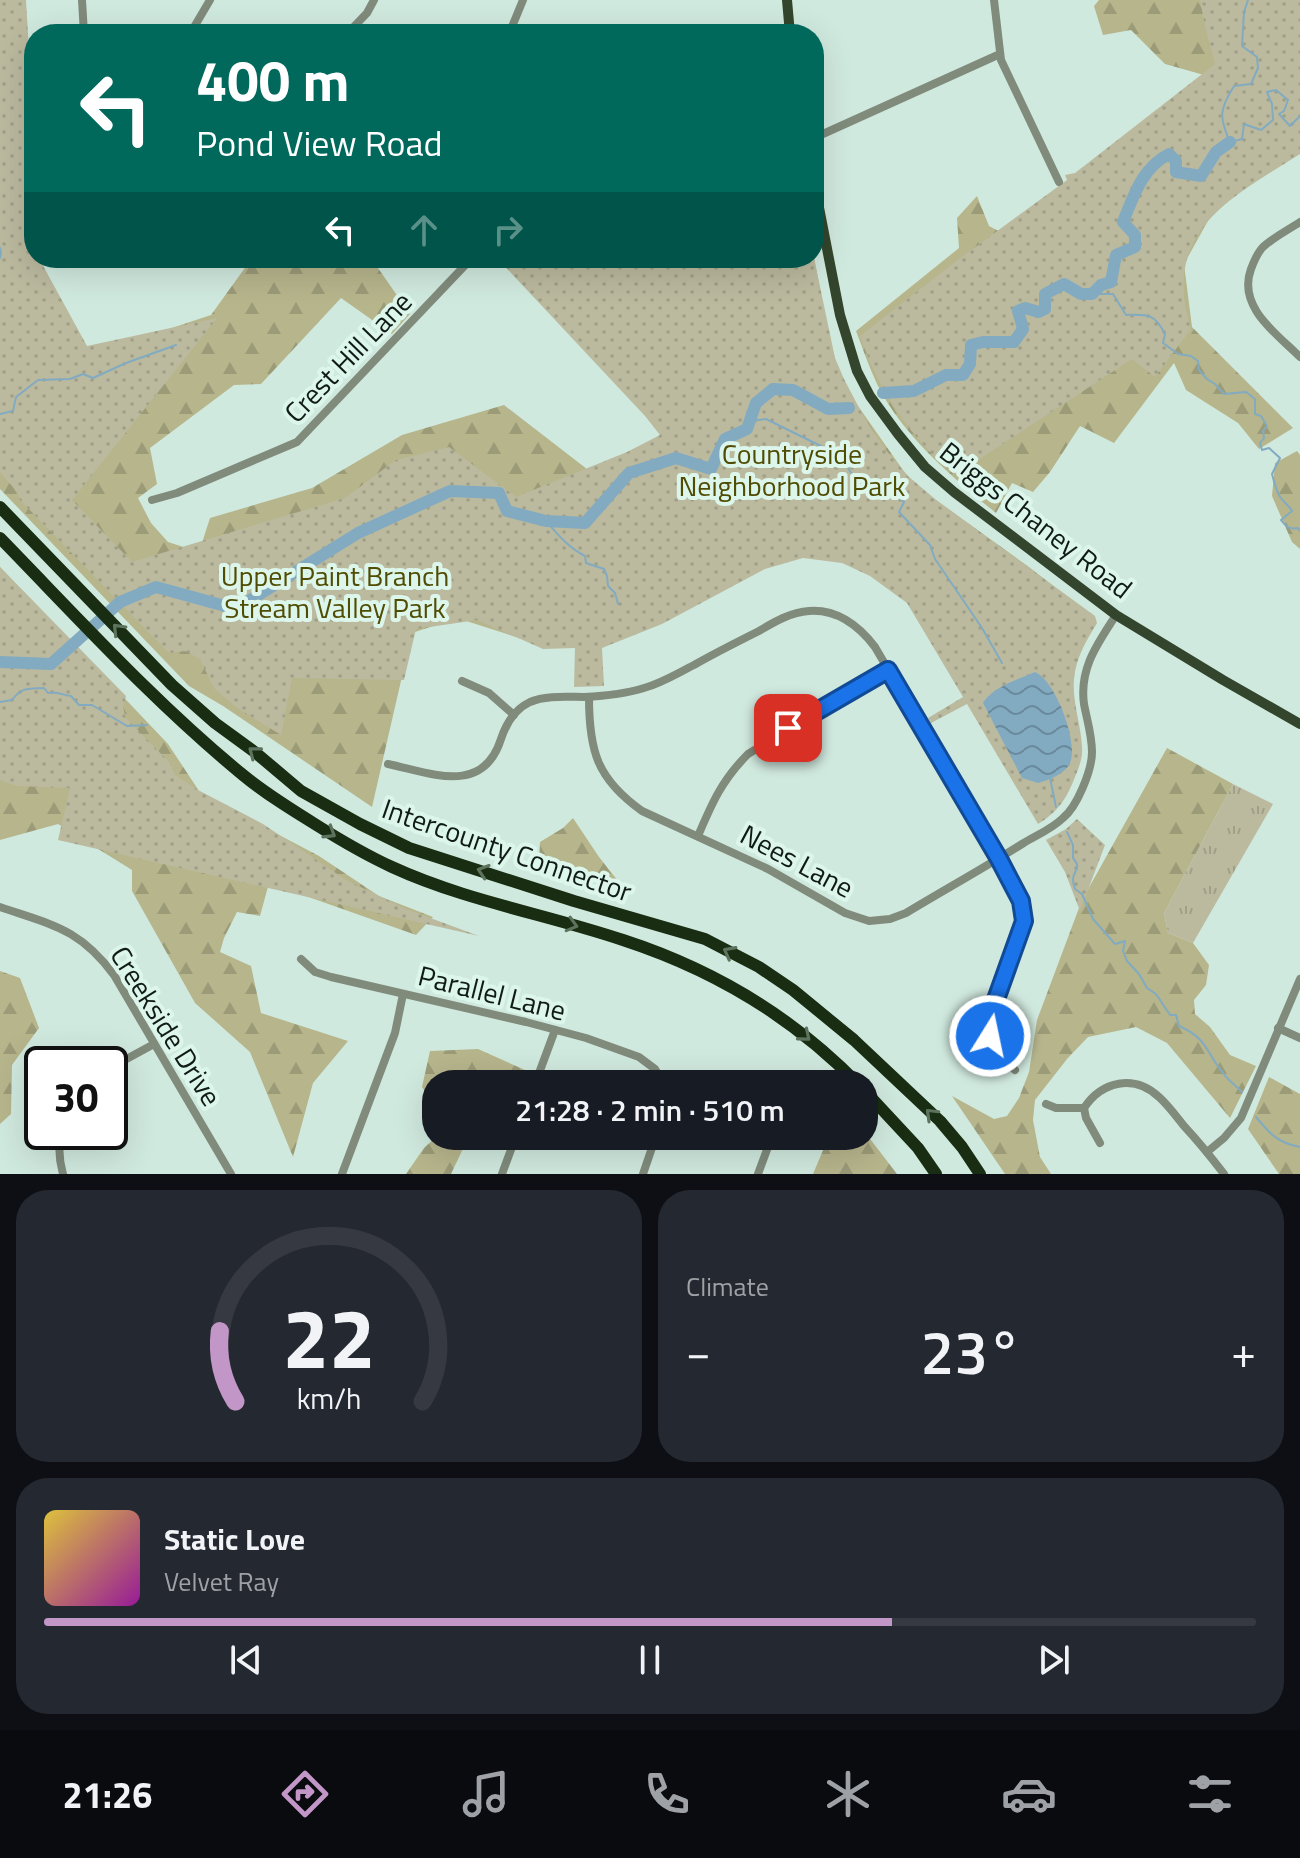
<!DOCTYPE html>
<meta charset="utf-8">
<style>
:root{--surface:#171b24;--page:#242831;--text:#f1f3f6;--muted:#9ea1a6;--line:#363941;--accent:#c297c8}
body{margin:0;font-family:"Titillium Web",sans-serif;background:var(--page);color:var(--text);height:100vh;display:flex;flex-direction:column;font-size:30px;white-space:nowrap}
*{box-sizing:border-box;margin:0}
p{font-size:26px;color:var(--muted)}
.icon{flex:none;width:44px;height:44px;fill:none;stroke:currentColor;stroke-width:2;stroke-linecap:round;stroke-linejoin:round}
.map{position:relative;height:1174px;overflow:hidden}
.sheet{display:flex;flex-direction:column;gap:16px;padding:16px;background:#0d0f14;flex:1}
.sheet>*{flex:none}
.guide{position:absolute;left:24px;top:24px;width:800px;height:244px;border-radius:32px;box-shadow:0 8px 32px #0002;background:#00695c;color:#fff;overflow:hidden}
.speed{position:absolute;left:24px;top:1046px;display:flex;gap:16px;font-size:40px;font-weight:700;text-align:center}
.speed>*{display:grid;place-content:center;width:104px;height:104px;border-radius:50%;background:var(--surface);box-shadow:0 8px 32px #0002;line-height:1}
.speed .limit{border:4px solid #111;border-radius:12px;background:#fff;color:#111}
.pin{position:absolute;display:grid;place-items:center;width:68px;height:68px;color:#fff;margin:-34px;border-radius:16px;box-shadow:0 4px 12px #0006}
.me{position:absolute;width:88px;margin:-44px;rotate:10deg;stroke-linejoin:round;filter:drop-shadow(0 0 6px #0008)}
.turn{display:flex;align-items:center;gap:28px;height:168px;padding:0 40px;font-size:36px}
.turn .icon{width:104px;height:104px;stroke-width:2.5}
.turn b{display:block;font-size:56px;line-height:68px}
.lanes{display:flex;align-items:center;height:76px;padding:0 40px;background:#0003;justify-content:center;gap:40px;direction:ltr}
.lanes .off{opacity:.35}
.big{font-size:60px;font-weight:600;line-height:1.1}
.sheet .card{flex:1;display:flex;flex-direction:column;justify-content:center;gap:12px;min-width:0;padding:0 28px;border-radius:32px;background:var(--page)}
.sheet .dial{align-items:center;gap:0}
.dial svg{height:208px;overflow:visible;fill:none;stroke:var(--line);stroke-width:7;stroke-linecap:round;text-anchor:middle}
.dial text{fill:var(--text);stroke:none}
.song{display:flex;align-items:center;gap:24px}
.cover{width:96px;height:96px;border-radius:12px;background:linear-gradient(135deg,hsl(50 70% 55%),hsl(300 70% 35%))}
.played{height:8px;border-radius:4px;background:linear-gradient(90deg,var(--accent) 70%,var(--line) 70%)}
.keys{display:flex;justify-content:space-around;direction:ltr}
.heat{display:flex;justify-content:space-between;align-items:center;font-size:44px;direction:ltr}
.sheet .tiles{flex:1;display:grid;gap:16px;grid-template-columns:1fr 1fr}
.card:last-child{grid-column:span 2}
.trip{position:absolute;left:422px;top:1070px;width:456px;height:80px;border-radius:32px;background:var(--surface);box-shadow:0 8px 32px #0002;font-weight:600;line-height:80px;text-align:center}
.tab-bar{display:flex;height:128px;justify-content:space-around;align-items:center;background:#090b0e;color:var(--muted)}
.tab-bar .icon{width:56px;height:56px}
.tab-bar .selected{color:var(--accent)}
.tab-bar b{font-size:36px;color:var(--text)}
.map>svg:first-child{display:block}
.grass{fill:url(#grass-tufts)}
.forest{fill:url(#forest-firs)}
.park{fill:url(#park-dots)}
.water{fill:url(#water-waves)}
.lines{fill:none;stroke-linecap:round;stroke-linejoin:round}
.stream{stroke:#82abc1;stroke-width:2}
.river{stroke:#82abc1;stroke-width:12}
.minor{stroke:#808b7c;stroke-width:8}
.major{stroke:#33452c;stroke-width:10}
.highway{stroke:#182d11;stroke-width:12}
.oneway{stroke:#5d735e}
.route-casing{stroke:#114b97;stroke-width:20}
.route{stroke:#1a73e8;stroke-width:14}
.labels{text-anchor:middle;stroke-width:8;stroke-linejoin:round;paint-order:stroke}
.street-label{font-size:28px;fill:#101a16;stroke:#ddf6ec}
.park-label{font-size:28px;fill:#504c03;stroke:#ddf6ec}
</style>
<div class="map">
<svg width="1300" height="1174" viewBox="0 0 1300 1174">
<defs>
<pattern id="grass-tufts" width="24" height="20" patternUnits="userSpaceOnUse" patternTransform="scale(2)"><rect width="24" height="20" fill="#bbba9f"/><path d="M3 7l-1-3M5 7V3M7 7l1-3M15 17l-1-3M17 17v-4M19 17l1-3" fill="none" stroke="#a09f88"/></pattern>
<pattern id="forest-firs" width="22" height="20" patternUnits="userSpaceOnUse" patternTransform="scale(2)"><rect width="22" height="20" fill="#b6b58c"/><path d="M5 1l3.5 6h-7zM16 11l3.5 6h-7z" fill="#9b9b78"/></pattern>
<pattern id="park-dots" width="8" height="8" patternUnits="userSpaceOnUse" patternTransform="scale(2)"><rect width="8" height="8" fill="#bbba9f"/><path d="M2 2h.1M6 6h.1" fill="none" stroke="#a09f88" stroke-width="1.8" stroke-linecap="round"/></pattern>
<pattern id="water-waves" width="16" height="10" patternUnits="userSpaceOnUse" patternTransform="scale(2)"><rect width="16" height="10" fill="#82abc1"/><path d="M0 5q4-4 8 0t8 0" fill="none" stroke="#698a9c"/></pattern>
</defs>
<rect width="100%" height="100%" fill="#d0e9de"/>
<polygon class="grass" points="1233,784 1273,804 1193,943 1168,933 1164,913"/>
<g class="forest">
<path d="M1099 0H1300L1250 179 1209 219 1184 264 1192 327 1293 428 1259 449 1238 423 1186 390 1174 363 1114 443 1080 426 1050 472 1033 492 1012 483 996 513C953 478 902 435 877 384 869 367 863 349 856 331L959 248 957 218 977 196 989 226 1008 236 1204 75 1165 64 1131 30 1103 35 1094 6Z"/>
<polygon points="252,258 371,258 410,314 392,334 341,298 261,384 234,385 150,448 157,484 138,498 151,523 168,542 199,552 210,518 312,488 402,435 504,405 605,483 672,427 814,258 837,376 912,483 1029,567 1093,617 884,518 547,647 457,618 412,633 372,807 223,706 189,686 0,489 0,297 78,359 211,315"/>
<polygon points="1297,451 1300,455 1300,549 1292,542 1272,496 1275,463"/>
<polygon points="0,567 168,744 213,812 247,818 319,856 379,896 433,917 416,935 269,883 260,916 237,912 224,938 220,952 251,966 261,1013 348,1041 313,1083 293,1157 250,1052 195,1003 132,891 132,870 58,824 0,840"/>
<polygon points="1167,748 1233,784 1164,913 1168,933 1193,943 1209,965 1206,985 1194,1000 1195,1014 1210,1027 1230,1055 1256,1066 1230,1118 1167,1043 1136,1027 1088,1037 1067,1059 1035,1100 1033,1120 1040,1157 1051,1174 1005,1174 952,1096 994,1119 1007,1116 1019,1098 1029,1072 1037,1020 1082,900"/>
<polygon points="573,818 599,857 622,886 574,875 539,862 540,842 563,828"/>
<polygon points="0,971 20,978 39,1028 12,1065 11,1114 0,1124"/>
<polygon points="478,1049 534,1074 530,1084 436,1084 436,1106 422,1087 430,1051"/>
<polygon points="1269,1077 1300,1094 1300,1174 1279,1174 1248,1129"/>
<polygon points="864,1131 897,1174 813,1174 829,1136 864,1136"/>
<polygon points="437,1136 469,1136 451,1174 406,1174 424,1148"/>
</g>
<g class="park">
<path d="M0 0H26L34 134V258H41V262L87 346 217 318 72 500 132 562 345 498 396 460 449 447 516 497 627 452 660 435 645 416 497 258H814L835 358 844 379 865 419 885 449 908 476 935 499 1095 616 1097 623C1086 641 1076 658 1074 679 1072 702 1081 724 1082 747 1083 758 1079 767 1075 777 1067 798 1058 812 1038 824L967 704 931 723 928 718 963 697 907 603 870 576 842 563 803 558 765 569 662 624 602 648 604 686 574 687 575 648 543 649 477 620 416 629 404 680 292 678 281 735 236 707 214 688 200 659 185 651 169 653 19 499 18 493 0 472Z"/>
<path d="M1200 0H1300V154C1231 198 1160 231 1191 329L1155 377 1132 359 955 475C910 438 879 391 860 336L959 259 1067 180 1065 175 1075 173 1215 64 1205 26Z"/>
<polygon points="0,567 126,696 123,707 126,718 170,763 175,775 198,790 263,824 346,880 406,909 479,936 58,840 70,788 17,786 0,780"/>
<polygon points="1077,819 1105,845 1080,911 1065,872 1046,840 1066,829"/>
</g>
<path class="water" d="M1035 672C1055 680 1079 742 1070 763 1065 774 1049 780 1038 783L1022 778 983 703C992 687 1019 679 1035 672Z"/>
<g class="lines">
<g class="stream">
<path d="M1248 0 1244 12 1242 46 1257 57 1258 68 1251 84 1234 86C1219 110 1219 117 1230 142L1242 139 1244 124 1261 130 1273 120 1272 104 1267 92 1276 90 1288 100 1284 111 1279 114 1290 126 1300 116"/>
<polyline points="0,248 1,253 0,258"/>
<path d="M1092 294H1113L1126 315C1148 314 1155 314 1165 334L1163 343 1178 354 1191 356 1198 361 1199 370 1207 379 1215 384 1224 394 1246 392 1255 399V414L1261 416 1267 426 1263 431 1264 438 1260 443 1262 450 1269 448 1280 458 1272 474C1274 482 1276 490 1280 497 1284 503 1289 505 1292 511L1281 520C1286 526 1289 530 1298 528L1300 531"/>
<polyline points="0,414 13,411 16,397 38,380 70,379 83,374 93,378 126,363 176,345"/>
<polyline points="750,421 766,419 839,455 854,477 898,497 904,502 899,512 930,545 935,559 982,628 1002,663"/>
<path d="M546 521C558 535 569 548 585 556L586 563 604 569 607 576 608 586 615 593 618 604"/>
<path d="M0 702 12 700C22 687 27 689 44 688L48 693C57 691 62 695 71 696L79 705H92L127 726 147 725"/>
<polyline points="1050,778 1056,807"/>
<path d="M1067 832 1073 845V858C1082 869 1074 869 1073 879 1073 882 1074 886 1075 889L1082 894 1093 919 1115 944 1125 941 1123 951 1127 961 1139 974 1147 988 1156 994 1170 1015H1176L1179 1026C1207 1038 1206 1052 1223 1073 1228 1080 1236 1086 1242 1092"/>
<path d="M1256 1117C1270 1134 1278 1143 1300 1147"/>
</g>
<g class="river">
<path d="M883 393 914 391 946 375H963L970 364 971 345 983 342H1014L1023 329 1018 311 1025 308 1039 312 1045 309V294L1064 284 1081 294H1092L1101 285 1111 282 1116 255 1135 247V235L1123 222C1134 195 1142 168 1169 154L1176 161V172L1201 176 1216 152 1230 142"/>
<polyline points="0,662 51,664 120,602 156,587 236,609 358,533 450,491 499,493 507,511 546,521 585,523 629,473 676,458 711,469 725,439 747,429 756,403 773,389 793,390 828,409 849,408"/>
</g>
<g class="minor">
<polyline points="82,0 84,34"/>
<polyline points="994,0 1001,60 1059,182"/>
<polyline points="190,34 210,0"/>
<polyline points="347,34 367,13 374,0"/>
<polyline points="509,34 523,0"/>
<polyline points="814,138 1000,54"/>
<path d="M1300 222C1288 230 1274 237 1263 247 1257 253 1254 261 1251 269 1237 307 1277 334 1300 357"/>
<polyline points="125,258 144,262 160,258"/>
<polyline points="152,500 177,493 297,442 472,258"/>
<polyline points="462,681 489,693 514,715"/>
<path d="M589 697C589 751 597 779 642 811L768 869 845 913 869 921 890 919 906 913C944 890 984 868 1022 844 1035 836 1052 829 1063 818 1077 807 1092 770 1092 752 1092 736 1087 720 1084 704 1079 668 1098 643 1116 615"/>
<path d="M388 764C431 773 483 796 501 739 506 724 515 709 530 702 546 695 567 697 584 697 605 696 625 694 644 688 662 683 678 673 694 665 715 653 737 642 759 631 774 622 791 612 809 611 838 609 859 626 875 647L999 859 1021 901 1024 921 990 1016V1036L1000 1056 1015 1070"/>
<path d="M698 836C712 803 722 780 748 754L888 670"/>
<path d="M0 907C52 925 79 928 114 975L231 1174"/>
<polyline points="301,959 315,972 331,977 526,1022 586,1038 639,1057 655,1069 664,1084"/>
<polyline points="1278,1028 1300,1038"/>
<polyline points="110,1068 154,1044"/>
<polyline points="535,1084 555,1030"/>
<path d="M1046 1104 1056 1108H1084C1102 1081 1134 1074 1159 1097 1168 1105 1176 1116 1184 1126 1198 1141 1211 1157 1224 1174"/>
<polyline points="1084,1108 1086,1118 1100,1143"/>
<path d="M61 1132C58 1147 59 1160 63 1174"/>
<polyline points="1207,1152 1224,1138 1241,1118 1300,979"/>
<polyline points="342,1174 395,1033 403,994"/>
<polyline points="502,1174 516,1136"/>
<polyline points="643,1174 656,1136"/>
<polyline points="758,1174 772,1136"/>
</g>
<g class="major">
<polyline points="787,0 790,34"/>
<polyline points="814,182 840,315 857,371 870,396 898,434 925,467 954,492 1116,615 1223,680 1300,724"/>
</g>
<g class="highway">
<polyline points="0,507 172,685 215,723 256,753 301,791 360,824 409,848 574,901 705,939 759,967 793,990 854,1040 940,1121 962,1147 980,1174"/>
<path d="M0 538C79 619 155 703 243 775 266 794 292 810 318 826 342 841 366 855 392 867 466 901 546 914 623 940 712 969 792 1016 858 1084"/>
<polyline points="864,1090 918,1148 936,1174"/>
</g>
</g>
<defs><path id="oneway-chevron" d="M-2-3.5L2.5 0L-2 3.5" fill="none" stroke-width="1.6" stroke-linecap="round" stroke-linejoin="round" transform="scale(2)"/></defs>
<g class="oneway">
<use href="#oneway-chevron" transform="translate(118 629) rotate(-134)"/>
<use href="#oneway-chevron" transform="translate(254 752) rotate(-142)"/>
<use href="#oneway-chevron" transform="translate(330 833) rotate(32)"/>
<use href="#oneway-chevron" transform="translate(483 871) rotate(-162)"/>
<use href="#oneway-chevron" transform="translate(572 925) rotate(16)"/>
<use href="#oneway-chevron" transform="translate(729 952) rotate(-152)"/>
<use href="#oneway-chevron" transform="translate(805 1036) rotate(40)"/>
<use href="#oneway-chevron" transform="translate(931 1114) rotate(-136)"/>
</g>
<g class="lines">
<g class="route-casing">
<polyline id="route" points="788,728 888,670 999,859 1021,901 1024,921 990,1016 990,1036"/>
</g>
<use href="#route" class="route"/>
</g>
<g class="labels">
<g class="street-label">
<text transform="translate(348 357) rotate(-46)" y="10">Crest Hill Lane</text>
<text transform="translate(1036 520) rotate(38)" y="10">Briggs Chaney Road</text>
<text transform="translate(507 850) rotate(19)" y="10">Intercounty Connector</text>
<text transform="translate(797 861) rotate(28)" y="10">Nees Lane</text>
<text transform="translate(492 993) rotate(14)" y="10">Parallel Lane</text>
<text transform="translate(166 1026) rotate(58)" y="10">Creekside Drive</text>
</g>
<g class="park-label">
<text x="792" y="464">Countryside<tspan x="792" dy="32">Neighborhood Park</tspan></text>
<text x="335" y="586">Upper Paint Branch<tspan x="335" dy="32">Stream Valley Park</tspan></text>
</g>
</g>
</svg>
<div class="speed"><div class="limit">30</div></div>
<div class="pin" style="left:788px;top:728px;background:#d93025"><svg class="icon" aria-label="arrive" viewBox="0 0 24 24"><path d="M6 21V4h12l-3 4 3 4H6"/></svg></div>
<svg class="me" style="left:990px;top:1036px" viewBox="-20 -20 40 40"><circle r="17" fill="#1a73e8" stroke="#fff" stroke-width="3"/><path d="M0-11L8 9 0 5-8 9z" fill="#fff"/></svg>
<div class="trip">21:28 · 2 min · 510 m</div>
<div class="guide">
<div class="turn"><svg class="icon" aria-label="left" viewBox="0 0 24 24"><path d="M17 20v-9H6M10 6l-5 5 5 5"/></svg><div><b>400 m</b>Pond View Road</div></div>
<div class="lanes"><svg class="icon" aria-label="left" viewBox="0 0 24 24"><path d="M17 20v-9H6M10 6l-5 5 5 5"/></svg><svg class="icon off" aria-label="ahead" viewBox="0 0 24 24"><path d="M12 20V5M6 11l6-6 6 6"/></svg><svg class="icon off" aria-label="right" viewBox="0 0 24 24"><path d="M7 20v-9h11M14 6l5 5-5 5"/></svg></div>
</div>
</div>
<section class="sheet">
<div class="tiles">
<div class="card dial"><svg viewBox="0 0 100 80">
<path d="M14 69A42 42 0 1 1 86 69"/>
<path d="M14 69A42 42 0 0 1 8 42" stroke="#c297c8"/>
<text x="50" y="56" font-size="32" font-weight="700">22</text>
<text x="50" y="72" font-size="11">km/h</text>
</svg></div>
<div class="card"><p>Climate</p>
<div class="heat"><a>−</a><b class="big">23°</b><a>+</a></div>
</div>
<div class="card">
<div class="song"><i class="cover"></i><div><b>Static Love</b><p>Velvet Ray</p></div></div>
<div class="played"></div>
<div class="keys"><svg class="icon" aria-label="previous" viewBox="0 0 24 24"><path d="M18 5L8 12l10 7zM5 5v14"/></svg><svg class="icon" aria-label="pause" viewBox="0 0 24 24"><path d="M8 5v14M16 5v14"/></svg><svg class="icon" aria-label="next" viewBox="0 0 24 24"><path d="M6 5l10 7-10 7zM19 5v14"/></svg></div>
</div>
</div>
</section>
<nav class="tab-bar">
<b>21:26</b>
<svg class="icon selected" aria-label="directions" viewBox="0 0 24 24"><path d="M12 3l9 9-9 9-9-9zM9 14v-3h6M13 9l2 2-2 2"/></svg>
<svg class="icon" aria-label="music" viewBox="0 0 24 24"><path d="M9 18V5l10-2v13"/><circle cx="6" cy="18" r="3"/><circle cx="16" cy="16" r="3"/></svg>
<svg class="icon" aria-label="phone" viewBox="0 0 24 24"><path d="M5 4h4l2 5-3 2q2 4 5 5l2-3 5 2v4C11 20 4 13 5 4z"/></svg>
<svg class="icon" aria-label="climate" viewBox="0 0 24 24"><path d="M12 3v18M4 7l16 10M4 17L20 7"/></svg>
<svg class="icon" aria-label="car" viewBox="0 0 24 24"><path d="M5 17H2v-5l4-1 3-4h7l3 4 3 1v5h-3M9 17h6M6 11h13"/><circle cx="7" cy="17" r="2"/><circle cx="17" cy="17" r="2"/></svg>
<svg class="icon" aria-label="filters" viewBox="0 0 24 24"><path d="M4 7h16M4 17h16"/><circle cx="9" cy="7" r="2"/><circle cx="15" cy="17" r="2"/></svg>
</nav>
